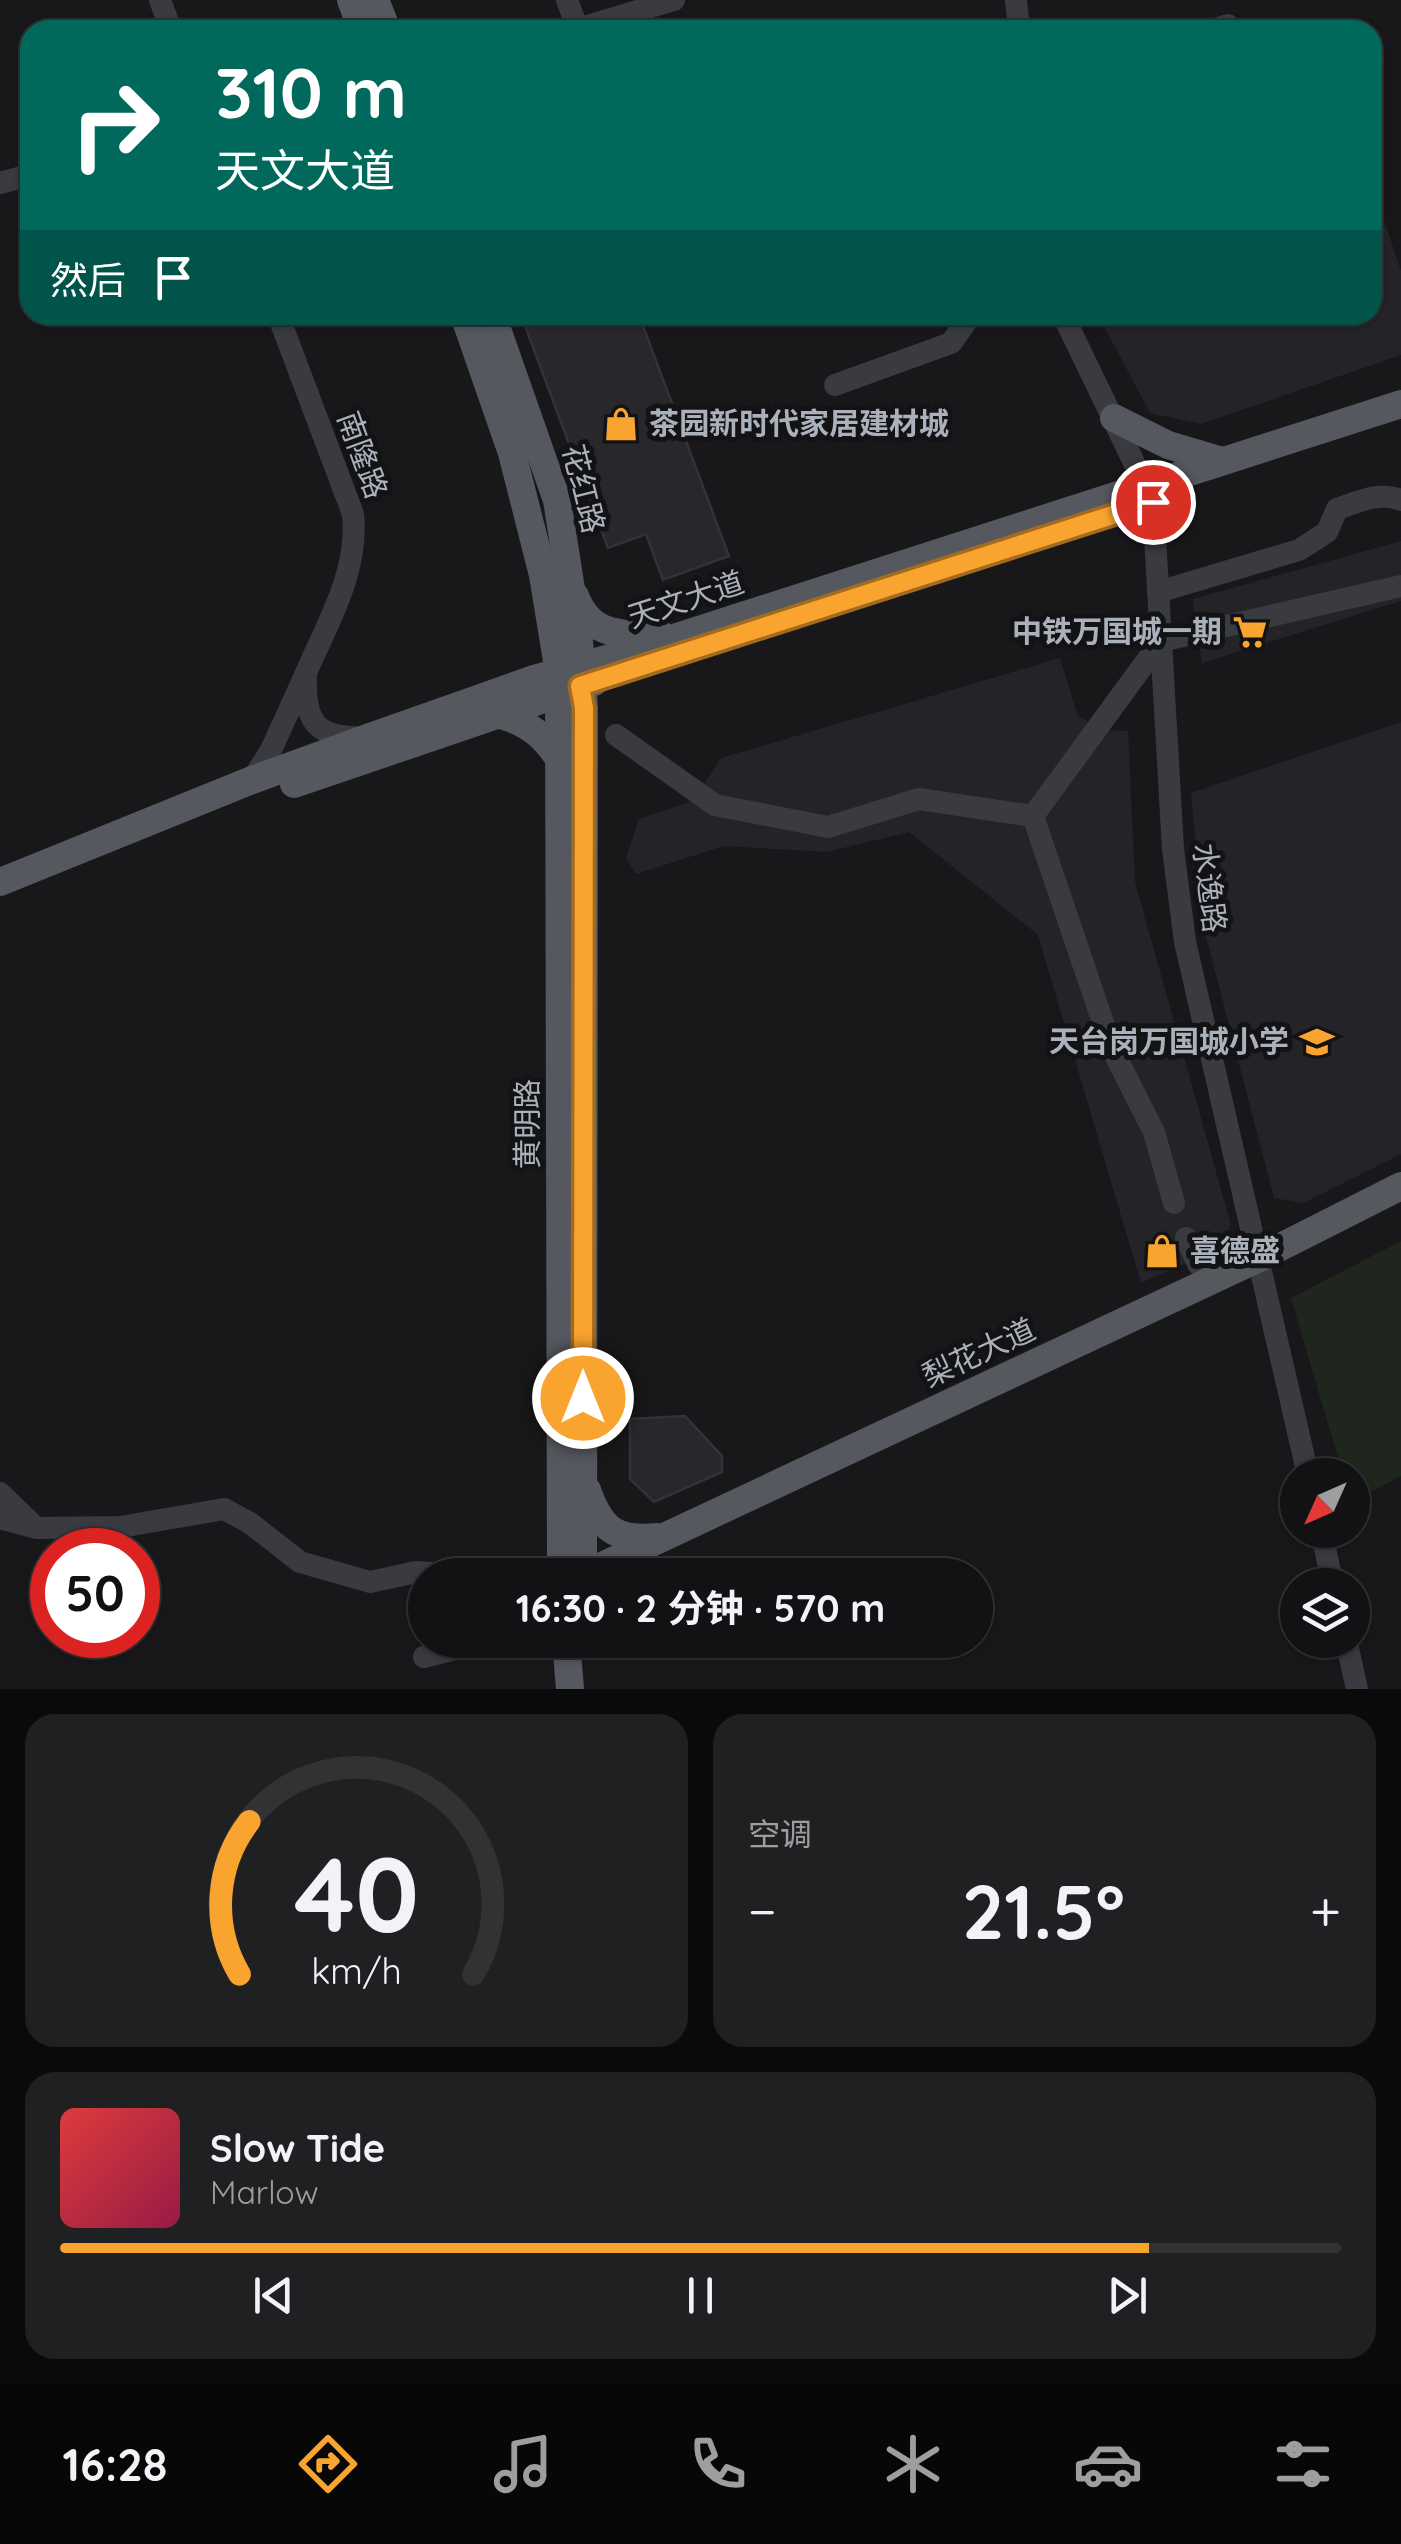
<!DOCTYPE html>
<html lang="zh">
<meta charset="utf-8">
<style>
:root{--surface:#121214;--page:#1f2022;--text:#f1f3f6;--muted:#9c9ea0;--line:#313234;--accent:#faa430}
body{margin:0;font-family:Quicksand,"Noto Sans SC",sans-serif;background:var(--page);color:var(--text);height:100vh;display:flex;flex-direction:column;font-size:38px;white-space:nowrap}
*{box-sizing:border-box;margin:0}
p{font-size:32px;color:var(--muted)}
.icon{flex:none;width:55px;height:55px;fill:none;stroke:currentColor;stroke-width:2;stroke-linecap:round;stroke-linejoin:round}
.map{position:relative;height:1689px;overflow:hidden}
.details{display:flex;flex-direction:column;gap:25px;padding:25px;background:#0a0a0b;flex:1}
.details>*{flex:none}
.hud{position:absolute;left:20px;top:20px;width:1362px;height:305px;border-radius:30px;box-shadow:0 2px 8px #0004,0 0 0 2px var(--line);background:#00695c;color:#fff;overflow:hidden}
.needle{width:65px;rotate:225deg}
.tools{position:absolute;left:1280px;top:1458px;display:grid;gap:20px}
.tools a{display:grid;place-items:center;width:90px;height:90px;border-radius:50%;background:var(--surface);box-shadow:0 2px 8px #0004,0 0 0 2px var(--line);font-size:50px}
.speed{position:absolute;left:30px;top:1528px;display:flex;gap:20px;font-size:50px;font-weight:700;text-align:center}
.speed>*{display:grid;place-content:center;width:130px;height:130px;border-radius:50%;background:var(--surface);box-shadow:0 2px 8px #0004,0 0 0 2px var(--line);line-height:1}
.speed .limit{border:15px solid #d22;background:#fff;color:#111}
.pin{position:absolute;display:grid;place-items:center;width:85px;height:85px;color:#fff;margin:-42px;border:5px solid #fff;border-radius:50%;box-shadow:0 2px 10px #0007}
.me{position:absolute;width:110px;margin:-55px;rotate:0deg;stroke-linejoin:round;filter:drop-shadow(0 0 8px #0008)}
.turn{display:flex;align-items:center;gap:35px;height:210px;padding:0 30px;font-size:45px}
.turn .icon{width:130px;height:130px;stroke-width:2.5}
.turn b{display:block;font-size:70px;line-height:85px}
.then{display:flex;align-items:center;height:95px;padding:0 30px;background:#0003;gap:20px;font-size:38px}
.big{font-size:75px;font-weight:700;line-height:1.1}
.details .widget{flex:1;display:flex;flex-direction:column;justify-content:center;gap:15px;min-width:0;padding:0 35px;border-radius:30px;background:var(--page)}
.details .dial{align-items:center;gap:0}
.dial svg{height:260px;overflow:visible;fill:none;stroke:var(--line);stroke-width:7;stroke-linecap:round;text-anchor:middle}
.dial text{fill:var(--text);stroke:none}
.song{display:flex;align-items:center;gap:30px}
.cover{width:120px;height:120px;border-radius:15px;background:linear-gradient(135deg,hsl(0 70% 55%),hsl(340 70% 35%))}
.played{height:10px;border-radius:5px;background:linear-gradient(90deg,var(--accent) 85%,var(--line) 85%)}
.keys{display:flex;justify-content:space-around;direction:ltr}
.heat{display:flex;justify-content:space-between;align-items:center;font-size:55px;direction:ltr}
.details .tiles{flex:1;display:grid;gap:25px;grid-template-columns:1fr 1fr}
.widget:last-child{grid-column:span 2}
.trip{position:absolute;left:408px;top:1558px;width:585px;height:100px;border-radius:50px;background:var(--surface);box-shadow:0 2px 8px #0004,0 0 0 2px var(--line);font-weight:700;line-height:100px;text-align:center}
.menu{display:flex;height:160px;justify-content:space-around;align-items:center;background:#070708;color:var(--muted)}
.menu .icon{width:70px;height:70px}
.menu .current{color:var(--accent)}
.menu b{font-size:45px;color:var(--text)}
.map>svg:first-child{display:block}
.built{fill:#242428}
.green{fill:#1e261e}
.building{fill:#28282c;stroke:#323237;stroke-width:2.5}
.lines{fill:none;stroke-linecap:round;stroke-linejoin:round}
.minor{stroke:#393b40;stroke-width:22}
.major{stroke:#55585f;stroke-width:28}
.route-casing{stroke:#a26b1f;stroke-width:25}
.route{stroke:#faa430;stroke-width:18}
.labels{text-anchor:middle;stroke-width:10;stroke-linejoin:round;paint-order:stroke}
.poi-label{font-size:30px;font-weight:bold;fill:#aab1bb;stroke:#131316;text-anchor:start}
.street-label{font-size:30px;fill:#aab1bb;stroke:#131316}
</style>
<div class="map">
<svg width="1401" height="1689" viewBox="0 0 1401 1689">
<rect width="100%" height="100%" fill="#18181a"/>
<g class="built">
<polygon points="1373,187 1401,271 1401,355 1201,424 1150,413 1098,315 1372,315"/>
<polygon points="1401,541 1401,601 1202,663 1193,599"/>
<polygon points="1060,658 1077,714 1099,730 1128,731 1135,882 1231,1225 1219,1249 1141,1283 1038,935 909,832 827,852 724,846 636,874 626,858 639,819 693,801 721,758"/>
<polygon points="1401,722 1401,1154 1303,1203 1274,1198 1204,929 1191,793"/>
</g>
<polygon class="green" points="1401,1241 1401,1476 1353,1501 1352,1475 1343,1475 1291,1298"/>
<g class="building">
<polygon points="521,315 639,315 729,556 663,580 646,534 608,548"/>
<polygon points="685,1416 722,1456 722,1472 654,1502 630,1479 630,1419"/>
</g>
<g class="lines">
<g class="minor">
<polyline points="160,0 171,30"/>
<polyline points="567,0 578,30"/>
<polyline points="1016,0 1019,30"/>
<polyline points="574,30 674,0"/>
<polyline points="1212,30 1228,25"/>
<polyline points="0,183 30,175"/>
<path d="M278 315 353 514C359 571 328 622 306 673"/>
<polyline points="1063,315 1153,502 1173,849 1185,942 1308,1475"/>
<polyline points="835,385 951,343 971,315"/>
<path d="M1158 592 1299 550 1327 532 1337 509C1357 502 1380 491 1401 500"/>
<polyline points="616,735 715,805 828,827 919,799 1033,816 1112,1049 1154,1132 1174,1203"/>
<path d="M252 780 271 750 306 673C304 720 314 739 364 737"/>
<polyline points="1033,816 1161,641 1401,586"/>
<polyline points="1186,1238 1198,1264"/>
<polyline points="0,1493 34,1526"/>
<polyline points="0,1518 36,1528 120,1527 224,1509 250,1523 300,1562 370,1582 416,1572 456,1575"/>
<polyline points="1321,1530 1333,1585"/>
<polyline points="1346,1640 1357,1689"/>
<polyline points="424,1657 490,1640"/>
</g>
<g class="major">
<polyline points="351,0 362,30"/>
<polyline points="375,0 387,30"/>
<polyline points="464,315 512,453 543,575 559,673 561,1575"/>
<polyline points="492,315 557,500 579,640 584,708 583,1575 1259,1258 1401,1186"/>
<polyline points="1114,418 1168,445 1222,461"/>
<path d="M575 596C591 639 623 633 663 636"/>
<path d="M501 715C529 723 544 736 560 760"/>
<polyline points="294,784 594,682"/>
<polyline points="0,882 252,780 373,736 534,679 621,655 1401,404"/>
<path d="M587 1490C601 1530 616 1541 658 1537"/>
<polyline points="566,1640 570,1689"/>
</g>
</g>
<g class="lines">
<g class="route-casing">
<polyline id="route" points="583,1398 584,708 580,686 1153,502"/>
</g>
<use href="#route" class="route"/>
</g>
<defs>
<g id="shop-bare" transform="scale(2.7)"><path d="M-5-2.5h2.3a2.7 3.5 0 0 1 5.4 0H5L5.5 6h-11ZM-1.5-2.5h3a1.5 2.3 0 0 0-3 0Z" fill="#faa430" stroke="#131316" stroke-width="2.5" paint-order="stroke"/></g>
<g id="supermarket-bare" transform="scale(2.7)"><path d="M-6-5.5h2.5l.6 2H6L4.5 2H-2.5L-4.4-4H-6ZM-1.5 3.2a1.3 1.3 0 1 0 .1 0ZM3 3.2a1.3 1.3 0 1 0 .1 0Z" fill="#faa430" stroke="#131316" stroke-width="2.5" paint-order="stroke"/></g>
<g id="school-bare" transform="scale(2.7)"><path d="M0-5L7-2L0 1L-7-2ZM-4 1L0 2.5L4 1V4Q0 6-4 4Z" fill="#faa430" stroke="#131316" stroke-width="2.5" paint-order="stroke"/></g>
</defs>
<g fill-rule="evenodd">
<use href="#shop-bare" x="621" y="424"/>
<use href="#supermarket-bare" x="1250" y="632"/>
<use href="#school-bare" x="1317" y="1042"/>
<use href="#shop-bare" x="1162" y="1251"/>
</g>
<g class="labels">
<g class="poi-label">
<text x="649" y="434">茶园新时代家居建材城</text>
<text x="1222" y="642" text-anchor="end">中铁万国城一期</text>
<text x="1289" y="1052" text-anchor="end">天台岗万国城小学</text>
<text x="1190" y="1261">喜德盛</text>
</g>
<g class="street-label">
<text transform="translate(362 455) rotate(70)" y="10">南隆路</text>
<text transform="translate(583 489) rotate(76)" y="10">花红路</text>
<text transform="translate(686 600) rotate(-18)" y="10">天文大道</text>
<text transform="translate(1209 888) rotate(83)" y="10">水逸路</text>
<text transform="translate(528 1124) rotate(-90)" y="10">黄明路</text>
<text transform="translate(979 1353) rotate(-25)" y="10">梨花大道</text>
</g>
</g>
</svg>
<div class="tools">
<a><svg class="needle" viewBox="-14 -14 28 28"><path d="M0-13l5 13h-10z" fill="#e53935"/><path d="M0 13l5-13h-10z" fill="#9c9ea0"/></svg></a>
<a><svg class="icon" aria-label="layers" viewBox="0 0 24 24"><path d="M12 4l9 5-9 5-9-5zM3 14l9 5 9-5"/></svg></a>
</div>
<div class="speed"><div class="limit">50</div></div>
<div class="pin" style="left:1153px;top:502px;background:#d93025"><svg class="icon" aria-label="arrive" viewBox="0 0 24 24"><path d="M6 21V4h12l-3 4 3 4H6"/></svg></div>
<svg class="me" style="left:583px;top:1398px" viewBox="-20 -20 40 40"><circle r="17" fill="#faa430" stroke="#fff" stroke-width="3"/><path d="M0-11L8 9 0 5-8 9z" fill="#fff"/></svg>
<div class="trip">16:30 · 2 分钟 · 570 m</div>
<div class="hud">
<div class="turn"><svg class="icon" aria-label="right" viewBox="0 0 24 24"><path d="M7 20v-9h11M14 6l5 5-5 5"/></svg><div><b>310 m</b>天文大道</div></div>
<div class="then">然后<svg class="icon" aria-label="arrive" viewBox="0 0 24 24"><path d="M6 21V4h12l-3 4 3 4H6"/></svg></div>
</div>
</div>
<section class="details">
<div class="tiles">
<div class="widget dial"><svg viewBox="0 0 100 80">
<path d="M14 69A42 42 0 1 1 86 69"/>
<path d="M14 69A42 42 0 0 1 17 22" stroke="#faa430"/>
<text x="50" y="56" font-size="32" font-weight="700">40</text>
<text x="50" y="72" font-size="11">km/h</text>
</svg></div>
<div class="widget"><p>空调</p>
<div class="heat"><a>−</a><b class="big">21.5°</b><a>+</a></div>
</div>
<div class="widget">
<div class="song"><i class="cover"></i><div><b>Slow Tide</b><p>Marlow</p></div></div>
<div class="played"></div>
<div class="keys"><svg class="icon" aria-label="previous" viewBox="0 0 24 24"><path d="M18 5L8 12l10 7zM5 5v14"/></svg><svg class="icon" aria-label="pause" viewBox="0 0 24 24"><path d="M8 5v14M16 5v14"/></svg><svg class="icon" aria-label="next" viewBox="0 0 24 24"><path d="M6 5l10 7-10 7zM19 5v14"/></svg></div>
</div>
</div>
</section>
<nav class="menu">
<b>16:28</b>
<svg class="icon current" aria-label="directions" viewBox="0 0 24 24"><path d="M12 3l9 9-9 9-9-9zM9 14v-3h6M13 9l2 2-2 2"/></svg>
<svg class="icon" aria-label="music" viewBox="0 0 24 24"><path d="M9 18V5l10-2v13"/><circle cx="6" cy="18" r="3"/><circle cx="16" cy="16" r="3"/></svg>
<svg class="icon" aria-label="phone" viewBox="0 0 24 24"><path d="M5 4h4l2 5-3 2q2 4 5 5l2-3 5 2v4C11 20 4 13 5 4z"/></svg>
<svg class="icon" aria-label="climate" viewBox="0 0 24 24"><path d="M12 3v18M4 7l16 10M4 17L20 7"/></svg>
<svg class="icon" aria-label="car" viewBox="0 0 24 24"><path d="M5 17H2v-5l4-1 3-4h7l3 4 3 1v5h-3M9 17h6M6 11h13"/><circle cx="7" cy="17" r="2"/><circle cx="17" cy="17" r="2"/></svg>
<svg class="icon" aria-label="filters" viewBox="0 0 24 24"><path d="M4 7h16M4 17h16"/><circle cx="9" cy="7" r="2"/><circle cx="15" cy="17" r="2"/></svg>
</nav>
